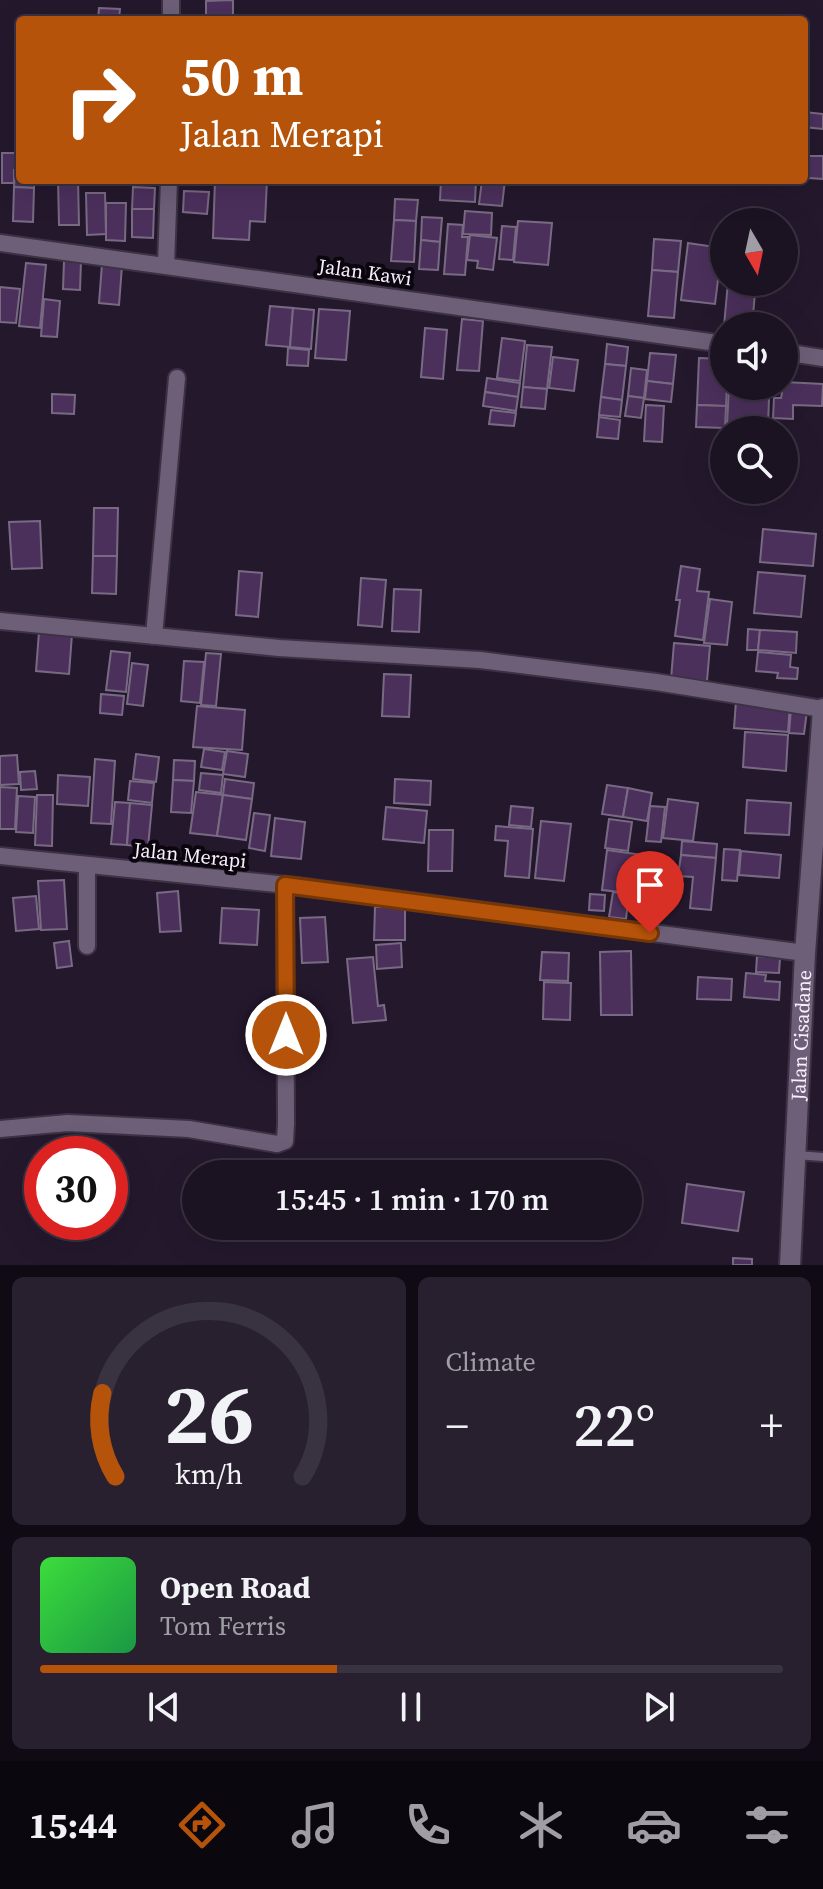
<!DOCTYPE html>
<meta charset="utf-8">
<style>
:root{--surface:#1b1222;--page:#28202f;--text:#f1f3f6;--muted:#a09ea5;--line:#393240;--accent:#b45309}
body{margin:0;font-family:"Source Serif 4",serif;background:var(--page);color:var(--text);height:100vh;display:flex;flex-direction:column;font-size:30px;white-space:nowrap}
*{box-sizing:border-box;margin:0}
p{font-size:26px;color:var(--muted)}
.icon{flex:none;width:44px;height:44px;fill:none;stroke:currentColor;stroke-width:2;stroke-linecap:round;stroke-linejoin:round}
.map{position:relative;height:1265px;overflow:hidden}
.sheet{display:flex;flex-direction:column;gap:12px;padding:12px;background:#0f0a13;flex:1}
.sheet>*{flex:none}
.banner{position:absolute;left:16px;top:16px;width:792px;height:168px;border-radius:8px;box-shadow:0 8px 32px #0002,0 0 0 2px var(--line);background:#b45309;color:#fff;overflow:hidden}
.needle{width:52px;rotate:171deg}
.buttons{position:absolute;left:710px;top:208px;display:grid;gap:16px}
.buttons a{display:grid;place-items:center;width:88px;height:88px;border-radius:50%;background:var(--surface);box-shadow:0 8px 32px #0002,0 0 0 2px var(--line);font-size:40px}
.speed{position:absolute;left:24px;top:1136px;display:flex;gap:16px;font-size:40px;font-weight:700;text-align:center}
.speed>*{display:grid;place-content:center;width:104px;height:104px;border-radius:50%;background:var(--surface);box-shadow:0 8px 32px #0002,0 0 0 2px var(--line);line-height:1}
.speed .limit{border:12px solid #d22;background:#fff;color:#111}
.pin{position:absolute;display:grid;place-items:center;width:68px;height:68px;color:#fff;margin:-82px -34px;border-radius:50% 50% 50% 0;rotate:-45deg;box-shadow:0 0 8px #0007}
.pin .icon{rotate:45deg}
.me{position:absolute;width:88px;margin:-44px;rotate:0deg;stroke-linejoin:round;filter:drop-shadow(0 0 6px #0008)}
.turn{display:flex;align-items:center;gap:28px;height:168px;padding:0 32px;font-size:36px}
.turn .icon{width:104px;height:104px;stroke-width:2.5}
.turn b{display:block;font-size:56px;line-height:68px}
.big{font-size:60px;font-weight:600;line-height:1.1}
.sheet .widget{flex:1;display:flex;flex-direction:column;justify-content:center;gap:12px;min-width:0;padding:0 28px;border-radius:12px;background:var(--page)}
.sheet .dial{align-items:center;gap:0}
.dial svg{height:208px;overflow:visible;fill:none;stroke:var(--line);stroke-width:7;stroke-linecap:round;text-anchor:middle}
.dial text{fill:var(--text);stroke:none}
.song{display:flex;align-items:center;gap:24px}
.cover{width:96px;height:96px;border-radius:12px;background:linear-gradient(135deg,hsl(120 70% 55%),hsl(140 70% 35%))}
.played{height:8px;border-radius:4px;background:linear-gradient(90deg,var(--accent) 40%,var(--line) 40%)}
.keys{display:flex;justify-content:space-around;direction:ltr}
.heat{display:flex;justify-content:space-between;align-items:center;font-size:44px;direction:ltr}
.sheet .tiles{flex:1;display:grid;gap:12px;grid-template-columns:1fr 1fr}
.widget:last-child{grid-column:span 2}
.trip{position:absolute;left:182px;top:1160px;width:460px;height:80px;border-radius:40px;background:var(--surface);box-shadow:0 8px 32px #0002,0 0 0 2px var(--line);font-weight:600;line-height:80px;text-align:center}
.tabs{display:flex;height:128px;justify-content:space-around;align-items:center;background:#0b070e;color:var(--muted)}
.tabs .icon{width:56px;height:56px}
.tabs .active{color:var(--accent)}
.tabs b{font-size:36px;color:var(--text)}
.map>svg:first-child{display:block}
.building{fill:#4b305c;stroke:#796a83;stroke-width:2}
.lines{fill:none;stroke-linecap:round;stroke-linejoin:round}
.service-casing{stroke:#3c3243;stroke-width:12}
.minor-casing{stroke:#3c3243;stroke-width:20}
.tertiary-casing{stroke:#3c3243;stroke-width:24}
.service{stroke:#6e5f78;stroke-width:8}
.minor{stroke:#6e5f78;stroke-width:16}
.tertiary{stroke:#6e5f78;stroke-width:20}
.route-casing{stroke:#753606;stroke-width:20}
.route{stroke:#b45309;stroke-width:14}
.labels{text-anchor:middle;stroke-width:8;stroke-linejoin:round;paint-order:stroke}
.street-label{font-size:20px;fill:#f8effe;stroke:#0b060e}
</style>
<div class="map">
<svg width="823" height="1265" viewBox="0 0 823 1265">
<rect width="100%" height="100%" fill="#24182d"/>
<g class="building">
<polygon points="233,0 233,20 206,20 206,1"/>
<polygon points="99,8 120,9 119,19 131,20 98,20"/>
<polygon points="804,112 823,114 823,129 804,127"/>
<polygon points="2,153 20,153 20,170 14,170 14,183 2,183"/>
<polygon points="809,156 823,156 823,179 809,178"/>
<polygon points="15,171 20,171 20,180 34,180 34,188 14,187"/>
<polygon points="58,180 78,180 79,225 59,225"/>
<polygon points="215,180 267,180 265,222 250,221 249,240 213,238"/>
<polygon points="441,180 476,180 475,202 440,200"/>
<polygon points="482,180 505,180 502,206 479,204"/>
<polygon points="14,187 34,188 33,222 13,221"/>
<polygon points="133,187 155,188 154,209 132,209"/>
<polygon points="184,191 209,192 207,214 183,212"/>
<polygon points="86,193 105,193 106,234 87,235"/>
<polygon points="395,199 418,200 416,221 394,220"/>
<polygon points="106,203 126,203 125,241 106,240"/>
<polygon points="132,209 154,209 153,238 132,237"/>
<polygon points="465,211 492,213 491,235 463,234"/>
<polygon points="422,217 442,218 440,242 421,240"/>
<polygon points="394,220 416,221 414,262 391,261"/>
<polygon points="518,221 552,223 548,265 514,262"/>
<polygon points="448,224 463,225 462,237 468,237 465,275 444,274"/>
<polygon points="502,226 516,227 513,260 499,259"/>
<polygon points="470,235 497,238 493,270 477,268 478,261 467,260"/>
<polygon points="654,239 681,241 678,272 652,270"/>
<polygon points="421,240 440,242 438,270 419,269"/>
<polygon points="688,243 722,248 715,304 681,300"/>
<polygon points="64,261 81,261 80,290 63,289"/>
<polygon points="26,263 46,265 40,328 19,326"/>
<polygon points="102,264 122,266 119,305 99,303"/>
<polygon points="652,270 678,272 674,318 648,316"/>
<polygon points="728,282 756,282 752,326 724,326"/>
<polygon points="0,287 20,289 16,323 0,322"/>
<polygon points="44,299 60,301 57,337 41,336"/>
<polygon points="270,306 293,308 290,347 266,345"/>
<polygon points="293,308 314,310 311,349 290,347"/>
<polygon points="319,309 350,311 346,360 315,358"/>
<polygon points="462,319 483,321 479,371 457,370"/>
<polygon points="425,328 447,330 443,379 421,377"/>
<polygon points="502,338 525,341 520,381 497,378"/>
<polygon points="607,344 628,347 626,366 605,364"/>
<polygon points="527,345 552,347 547,389 523,387"/>
<polygon points="288,348 309,350 308,366 287,365"/>
<polygon points="650,353 676,355 673,384 647,381"/>
<polygon points="553,357 578,360 574,391 549,388"/>
<polygon points="699,358 724,359 724,386 727,386 726,406 697,405"/>
<polygon points="605,364 626,366 622,400 601,397"/>
<polygon points="631,368 647,370 644,398 628,396"/>
<polygon points="487,378 520,383 518,397 485,392"/>
<polygon points="647,381 673,384 671,402 645,399"/>
<polygon points="784,382 823,384 822,406 793,405 793,419 773,418 774,398 781,398"/>
<polygon points="729,386 748,386 747,397 769,398 768,427 727,425"/>
<polygon points="523,387 547,389 545,409 521,407"/>
<polygon points="485,392 518,397 516,411 483,406"/>
<polygon points="52,394 75,395 74,414 52,413"/>
<polygon points="628,396 644,398 641,418 625,416"/>
<polygon points="601,397 622,400 620,417 599,415"/>
<polygon points="646,405 664,406 662,442 644,441"/>
<polygon points="697,405 726,406 725,428 696,427"/>
<polygon points="491,410 516,413 514,426 489,424"/>
<polygon points="599,417 620,420 618,439 597,437"/>
<polygon points="94,508 118,508 117,556 93,556"/>
<polygon points="40,521 42,568 12,569 9,522"/>
<polygon points="763,529 816,534 813,566 760,562"/>
<polygon points="93,556 117,556 116,594 92,593"/>
<polygon points="681,566 700,569 697,591 709,592 703,640 675,636 680,600 676,600"/>
<polygon points="239,571 262,573 258,617 236,615"/>
<polygon points="758,572 805,576 801,617 754,613"/>
<polygon points="361,578 386,580 382,627 358,625"/>
<polygon points="394,589 421,590 419,632 392,631"/>
<polygon points="710,599 732,602 727,645 704,643"/>
<polygon points="748,629 760,630 758,650 747,650"/>
<polygon points="760,630 797,632 796,653 758,650"/>
<polygon points="39,632 72,634 69,674 36,671"/>
<polygon points="674,643 710,646 707,681 671,679"/>
<polygon points="111,651 130,653 126,692 106,690"/>
<polygon points="758,652 791,655 790,667 798,668 797,679 777,678 778,673 756,671"/>
<polygon points="206,653 221,654 216,706 201,705"/>
<polygon points="184,661 204,662 200,703 181,701"/>
<polygon points="132,663 148,665 143,706 127,704"/>
<polygon points="384,674 411,675 409,717 382,716"/>
<polygon points="101,694 124,696 122,715 100,713"/>
<polygon points="736,701 790,704 788,732 734,728"/>
<polygon points="197,706 245,710 242,750 193,747"/>
<polygon points="791,709 807,711 804,734 789,733"/>
<polygon points="745,732 788,735 786,771 743,767"/>
<polygon points="204,749 225,752 222,770 201,767"/>
<polygon points="227,751 248,754 245,777 223,774"/>
<polygon points="136,754 159,757 156,782 133,779"/>
<polygon points="17,755 19,784 0,785 0,756"/>
<polygon points="95,759 115,761 111,824 91,823"/>
<polygon points="174,760 195,761 194,781 173,780"/>
<polygon points="35,771 37,789 21,790 20,772"/>
<polygon points="201,773 223,775 221,793 199,790"/>
<polygon points="58,775 90,777 88,806 57,804"/>
<polygon points="225,779 254,783 252,799 223,795"/>
<polygon points="395,779 431,781 430,805 394,803"/>
<polygon points="173,780 194,781 191,813 171,812"/>
<polygon points="130,781 154,783 152,803 128,800"/>
<polygon points="607,785 628,788 623,817 602,814"/>
<polygon points="0,787 17,788 15,829 0,829"/>
<polygon points="628,788 652,793 647,821 623,817"/>
<polygon points="196,792 223,795 217,836 190,833"/>
<polygon points="37,795 53,795 52,846 35,845"/>
<polygon points="223,795 252,799 246,840 217,836"/>
<polygon points="18,796 35,797 33,833 16,832"/>
<polygon points="668,799 698,803 693,841 663,838"/>
<polygon points="747,800 791,803 789,835 745,833"/>
<polygon points="115,802 130,803 127,845 111,844"/>
<polygon points="130,803 152,805 148,847 127,845"/>
<polygon points="511,806 533,808 531,827 509,825"/>
<polygon points="650,806 665,807 661,842 646,841"/>
<polygon points="386,807 427,811 424,843 383,839"/>
<polygon points="254,813 270,815 265,851 249,848"/>
<polygon points="275,818 305,822 301,859 271,856"/>
<polygon points="609,819 632,822 628,851 605,848"/>
<polygon points="541,821 571,824 564,881 535,878"/>
<polygon points="496,826 533,829 529,878 505,876 508,841 495,840"/>
<polygon points="429,830 453,830 452,871 428,871"/>
<polygon points="682,841 717,844 716,858 681,855"/>
<polygon points="724,849 740,850 737,881 722,880"/>
<polygon points="607,850 643,855 638,894 602,890"/>
<polygon points="741,851 781,855 779,878 739,875"/>
<polygon points="681,855 716,858 711,910 690,908 693,877 678,876"/>
<polygon points="64,880 67,929 41,930 38,881"/>
<polygon points="178,891 181,931 160,932 157,893"/>
<polygon points="613,892 629,894 626,919 609,917"/>
<polygon points="590,894 605,895 604,911 589,910"/>
<polygon points="36,896 39,929 16,931 13,898"/>
<polygon points="375,907 405,907 405,940 374,940"/>
<polygon points="222,908 259,910 257,945 220,943"/>
<polygon points="325,917 328,962 302,963 300,918"/>
<polygon points="69,941 72,966 57,968 54,943"/>
<polygon points="401,943 402,967 377,969 376,945"/>
<polygon points="631,951 632,1015 601,1015 600,952"/>
<polygon points="542,952 569,953 568,981 540,980"/>
<polygon points="757,956 780,958 779,973 756,972"/>
<polygon points="373,957 378,1006 384,1005 386,1020 353,1023 347,959"/>
<polygon points="746,973 766,975 765,981 780,982 779,1000 744,997"/>
<polygon points="698,977 732,979 731,1000 697,999"/>
<polygon points="544,982 571,983 570,1020 543,1019"/>
<polygon points="687,1184 744,1192 738,1231 682,1223"/>
<polygon points="733,1258 752,1259 752,1265 733,1265"/>
</g>
<g class="lines">
<g class="service-casing">
<polyline id="service" points="796,1155 823,1157"/>
</g>
<g class="minor-casing">
<g id="minor">
<polyline points="171,0 171,20"/>
<polyline points="0,243 724,344"/>
<polyline points="166,265 169,180"/>
<polyline points="784,352 823,358"/>
<polyline points="0,621 279,648 480,660 656,682 823,709"/>
<polyline points="154,636 177,378"/>
<polyline points="0,856 297,886 805,953"/>
<polyline points="87,946 87,865"/>
<polyline points="0,1129 68,1123 189,1129 277,1144 285,1141 286,1124 285,885"/>
</g>
</g>
<g class="tertiary-casing">
<g id="tertiary">
<path id="s1" d="M790 1265 805 953 823 709"/>
</g>
</g>
<use href="#service" class="service"/>
<use href="#minor" class="minor"/>
<use href="#tertiary" class="tertiary"/>
</g>
<g class="lines">
<g class="route-casing">
<polyline id="route" points="286,1035 285,885 650,933"/>
</g>
<use href="#route" class="route"/>
</g>
<g class="labels">
<g class="street-label">
<text transform="translate(365 272) rotate(8)" y="7">Jalan Kawi</text>
<text transform="translate(190 855) rotate(6)" y="7">Jalan Merapi</text>
<text dy="7" stroke="none"><textPath href="#s1" startOffset="230">Jalan Cisadane</textPath></text>
</g>
</g>
</svg>
<div class="buttons">
<a><svg class="needle" viewBox="-14 -14 28 28"><path d="M0-13l5 13h-10z" fill="#e53935"/><path d="M0 13l5-13h-10z" fill="#a09ea5"/></svg></a>
<a><svg class="icon" aria-label="sound" viewBox="0 0 24 24"><path d="M4 9h4l5-4v14l-5-4H4zM17 9q2 3 0 6"/></svg></a>
<a><svg class="icon" aria-label="search" viewBox="0 0 24 24"><circle cx="10" cy="10" r="6"/><path d="M15 15l6 6"/></svg></a>
</div>
<div class="speed"><div class="limit">30</div></div>
<div class="pin" style="left:650px;top:933px;background:#d93025"><svg class="icon" aria-label="arrive" viewBox="0 0 24 24"><path d="M6 21V4h12l-3 4 3 4H6"/></svg></div>
<svg class="me" style="left:286px;top:1035px" viewBox="-20 -20 40 40"><circle r="17" fill="#b45309" stroke="#fff" stroke-width="3"/><path d="M0-11L8 9 0 5-8 9z" fill="#fff"/></svg>
<div class="trip">15:45 · 1 min · 170 m</div>
<div class="banner">
<div class="turn"><svg class="icon" aria-label="right" viewBox="0 0 24 24"><path d="M7 20v-9h11M14 6l5 5-5 5"/></svg><div><b>50 m</b>Jalan Merapi</div></div>
</div>
</div>
<section class="sheet">
<div class="tiles">
<div class="widget dial"><svg viewBox="0 0 100 80">
<path d="M14 69A42 42 0 1 1 86 69"/>
<path d="M14 69A42 42 0 0 1 9 37" stroke="#b45309"/>
<text x="50" y="56" font-size="32" font-weight="700">26</text>
<text x="50" y="72" font-size="11">km/h</text>
</svg></div>
<div class="widget"><p>Climate</p>
<div class="heat"><a>−</a><b class="big">22°</b><a>+</a></div>
</div>
<div class="widget">
<div class="song"><i class="cover"></i><div><b>Open Road</b><p>Tom Ferris</p></div></div>
<div class="played"></div>
<div class="keys"><svg class="icon" aria-label="previous" viewBox="0 0 24 24"><path d="M18 5L8 12l10 7zM5 5v14"/></svg><svg class="icon" aria-label="pause" viewBox="0 0 24 24"><path d="M8 5v14M16 5v14"/></svg><svg class="icon" aria-label="next" viewBox="0 0 24 24"><path d="M6 5l10 7-10 7zM19 5v14"/></svg></div>
</div>
</div>
</section>
<nav class="tabs">
<b>15:44</b>
<svg class="icon active" aria-label="directions" viewBox="0 0 24 24"><path d="M12 3l9 9-9 9-9-9zM9 14v-3h6M13 9l2 2-2 2"/></svg>
<svg class="icon" aria-label="music" viewBox="0 0 24 24"><path d="M9 18V5l10-2v13"/><circle cx="6" cy="18" r="3"/><circle cx="16" cy="16" r="3"/></svg>
<svg class="icon" aria-label="phone" viewBox="0 0 24 24"><path d="M5 4h4l2 5-3 2q2 4 5 5l2-3 5 2v4C11 20 4 13 5 4z"/></svg>
<svg class="icon" aria-label="climate" viewBox="0 0 24 24"><path d="M12 3v18M4 7l16 10M4 17L20 7"/></svg>
<svg class="icon" aria-label="car" viewBox="0 0 24 24"><path d="M5 17H2v-5l4-1 3-4h7l3 4 3 1v5h-3M9 17h6M6 11h13"/><circle cx="7" cy="17" r="2"/><circle cx="17" cy="17" r="2"/></svg>
<svg class="icon" aria-label="filters" viewBox="0 0 24 24"><path d="M4 7h16M4 17h16"/><circle cx="9" cy="7" r="2"/><circle cx="15" cy="17" r="2"/></svg>
</nav>
